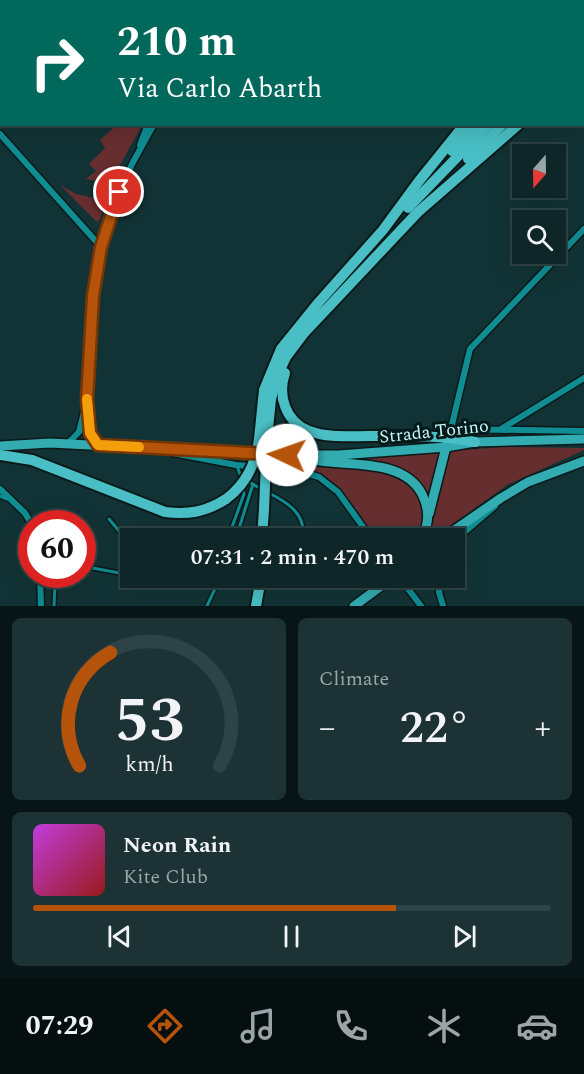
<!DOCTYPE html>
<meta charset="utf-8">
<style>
:root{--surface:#0e2628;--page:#1c3234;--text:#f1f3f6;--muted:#9ba5a8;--line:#2e4345;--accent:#b45309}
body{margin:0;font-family:Spectral,serif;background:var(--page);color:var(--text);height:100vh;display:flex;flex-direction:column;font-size:22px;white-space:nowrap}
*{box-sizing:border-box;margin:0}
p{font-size:20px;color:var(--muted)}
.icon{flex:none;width:33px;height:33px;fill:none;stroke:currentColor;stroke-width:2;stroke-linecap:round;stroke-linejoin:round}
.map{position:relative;height:606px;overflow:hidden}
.side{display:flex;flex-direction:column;gap:12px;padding:12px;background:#081516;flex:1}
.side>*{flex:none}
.hud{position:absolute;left:0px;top:0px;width:585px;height:126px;box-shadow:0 6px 24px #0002,0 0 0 2px var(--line);background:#00695c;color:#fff;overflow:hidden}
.needle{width:39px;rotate:200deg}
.fabs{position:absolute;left:512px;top:144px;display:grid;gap:12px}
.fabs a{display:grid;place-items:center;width:54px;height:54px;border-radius:0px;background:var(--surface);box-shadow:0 6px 24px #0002,0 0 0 2px var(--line);font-size:30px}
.speed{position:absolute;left:18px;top:510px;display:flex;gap:12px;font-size:30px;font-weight:700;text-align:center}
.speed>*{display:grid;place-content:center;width:78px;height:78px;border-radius:50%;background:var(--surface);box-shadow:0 6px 24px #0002,0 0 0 2px var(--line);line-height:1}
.speed .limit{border:9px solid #d22;background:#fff;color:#111}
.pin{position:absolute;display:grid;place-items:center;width:51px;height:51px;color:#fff;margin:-26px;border:3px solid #fff;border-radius:50%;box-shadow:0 2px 6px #0007}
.me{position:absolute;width:66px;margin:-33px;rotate:273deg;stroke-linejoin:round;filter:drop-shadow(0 0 4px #0008)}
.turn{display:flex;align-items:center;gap:21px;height:126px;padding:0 18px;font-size:27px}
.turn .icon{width:78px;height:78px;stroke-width:2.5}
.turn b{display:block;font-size:42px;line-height:51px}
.big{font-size:45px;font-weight:600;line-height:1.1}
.side .tile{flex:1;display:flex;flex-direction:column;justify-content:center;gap:9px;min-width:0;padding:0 21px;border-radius:9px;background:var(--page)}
.side .dial{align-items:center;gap:0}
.dial svg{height:156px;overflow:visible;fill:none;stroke:var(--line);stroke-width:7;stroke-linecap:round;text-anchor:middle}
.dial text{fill:var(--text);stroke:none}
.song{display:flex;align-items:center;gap:18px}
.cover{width:72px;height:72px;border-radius:9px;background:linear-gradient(135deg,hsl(290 70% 55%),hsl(0 70% 35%))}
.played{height:6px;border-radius:3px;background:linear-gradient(90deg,var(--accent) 70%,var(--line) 70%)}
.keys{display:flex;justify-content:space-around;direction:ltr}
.heat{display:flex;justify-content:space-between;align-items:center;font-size:33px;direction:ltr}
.side .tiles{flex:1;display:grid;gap:12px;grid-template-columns:1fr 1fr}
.tile:last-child{grid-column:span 2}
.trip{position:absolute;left:120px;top:528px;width:345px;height:60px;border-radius:0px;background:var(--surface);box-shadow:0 6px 24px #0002,0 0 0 2px var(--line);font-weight:600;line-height:60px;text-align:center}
.dock{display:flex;height:96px;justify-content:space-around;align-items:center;background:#060f10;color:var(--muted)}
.dock .icon{width:42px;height:42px}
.dock .active{color:var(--accent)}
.dock b{font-size:27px;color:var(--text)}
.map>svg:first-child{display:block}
.green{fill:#672e30}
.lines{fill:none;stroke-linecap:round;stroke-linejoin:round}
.service-casing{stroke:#0b1919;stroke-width:6}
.minor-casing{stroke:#0b1919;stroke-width:9}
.primary-casing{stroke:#0b1919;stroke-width:12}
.motorway-casing{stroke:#0b1919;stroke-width:14}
.service{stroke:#0f8d93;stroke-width:3}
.minor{stroke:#0f8d93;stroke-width:6}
.primary{stroke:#32abb1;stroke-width:9}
.motorway{stroke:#49bfc5;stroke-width:10}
.motorway-bridge-casing{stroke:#0b1919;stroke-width:14;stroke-linecap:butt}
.motorway-bridge{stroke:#49bfc5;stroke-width:10}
.route-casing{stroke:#753606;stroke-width:15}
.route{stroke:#b45309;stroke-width:10}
.slow{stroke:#f59e0b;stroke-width:10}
.labels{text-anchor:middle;stroke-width:6;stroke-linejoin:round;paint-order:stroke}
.street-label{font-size:18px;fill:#c7f6f8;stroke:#031a1b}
</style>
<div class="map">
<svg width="584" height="606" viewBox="0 0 584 606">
<rect width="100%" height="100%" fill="#123335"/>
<g class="green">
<polygon points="118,124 142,125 118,169 100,219 97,222 60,185 76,194 99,199 102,182 86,179 96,171 89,164 105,148 100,140"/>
<polygon points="504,447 584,448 584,450 507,485 433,538 427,538 449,451"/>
<path d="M442 451 430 499C425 493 422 485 416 479 401 464 369 464 348 460Z"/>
<path d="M287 464C314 466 374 465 398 476 414 483 426 503 424 521 423 527 420 533 418 538H376C361 519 342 485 319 474 309 469 298 467 287 464Z"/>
</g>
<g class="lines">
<g class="service-casing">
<g id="service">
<polyline points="80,0 81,2"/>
<polyline points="59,2 59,0"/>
<polyline points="0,56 2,54"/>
<polyline points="0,78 2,76"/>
<polyline points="237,466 242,480"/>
<polyline points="246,480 261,489"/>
<path d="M267 492C287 502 306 513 303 538"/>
<polyline points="0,496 7,499"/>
<polyline points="109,519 130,544"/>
<polyline points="228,538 244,494 243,486"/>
<polyline points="236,538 253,484"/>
<polyline points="82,566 130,575"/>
<polyline points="149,578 177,578"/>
<polyline points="297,582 298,578"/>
<polyline points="54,606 55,584 58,574"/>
<polyline points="207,606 220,578"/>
</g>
</g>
<g class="minor-casing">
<g id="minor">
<polyline points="264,2 266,0"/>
<polyline points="576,2 578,0"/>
<polyline points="0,134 101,247"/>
<polyline points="140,145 148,124"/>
<polyline points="87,403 90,433 98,445"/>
<polyline points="450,429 584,431"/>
<polyline points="501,429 584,378"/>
<polyline points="449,437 470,349 584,229"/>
<polyline points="68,443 79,432 87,400 93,296 101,247 119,193 132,164 154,124"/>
<polyline points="173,453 236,465 292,469 319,477 338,492 371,538"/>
<polyline points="0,489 25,513 32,525"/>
<polyline points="454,541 495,506"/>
<polyline points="40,574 41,606"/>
<polyline points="400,578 421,606"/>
<polyline points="439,578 439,592 443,606"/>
</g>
</g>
<g class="primary-casing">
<g id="primary">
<polyline points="0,446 50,443 287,455 339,455 446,447 475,442 584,439"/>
<path d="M307 459C344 468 402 456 422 494 430 510 429 523 422 538"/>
<polyline points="429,514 447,443"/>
<polyline points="443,538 501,498 528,482 584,461"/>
<polyline points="354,606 392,578"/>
</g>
</g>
<g class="motorway-casing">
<g id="motorway">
<polyline points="584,28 584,27"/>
<polyline points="452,151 477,124"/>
<polyline points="468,159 503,124"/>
<polyline points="408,208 489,124"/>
<path d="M285 373C277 396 286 422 309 431 327 438 349 436 369 436 404 436 440 435 475 442"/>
<polyline points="259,439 264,390 281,349 319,302 383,230 419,181 465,124"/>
<polyline points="267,439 271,399 277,376 286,357 304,333 418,212 519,124"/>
<path d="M0 455 32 460 165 512C188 515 206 512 226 499"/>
<polyline points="262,538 264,509"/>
<polyline points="256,606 261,578"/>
</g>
</g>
<use href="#service" class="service"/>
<use href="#minor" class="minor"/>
<use href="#primary" class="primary"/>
<use href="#motorway" class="motorway"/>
<g class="motorway-bridge-casing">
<g id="motorway-bridge">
<path d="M226 499C246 484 256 464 259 439"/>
<polyline points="264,509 267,439"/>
</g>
</g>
<use href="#motorway-bridge" class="motorway-bridge"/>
</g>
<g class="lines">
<g class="route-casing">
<polyline id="route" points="119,192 101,247 93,296 87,400 90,433 98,445 287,455"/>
</g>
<use href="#route" class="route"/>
<polyline class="slow" points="87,399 90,433 98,445 139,447"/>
</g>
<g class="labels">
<g class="street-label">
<text transform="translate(434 431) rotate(-6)" y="6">Strada Torino</text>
</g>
</g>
</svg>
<div class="fabs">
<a><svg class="needle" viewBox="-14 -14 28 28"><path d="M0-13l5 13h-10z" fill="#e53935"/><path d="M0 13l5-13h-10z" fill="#9ba5a8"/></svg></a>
<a><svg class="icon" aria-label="search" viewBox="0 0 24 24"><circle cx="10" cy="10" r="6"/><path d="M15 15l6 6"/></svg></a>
</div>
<div class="speed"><div class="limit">60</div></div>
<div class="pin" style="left:119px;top:192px;background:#d93025"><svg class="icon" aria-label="arrive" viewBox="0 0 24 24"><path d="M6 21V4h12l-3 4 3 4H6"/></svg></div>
<svg class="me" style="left:287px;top:455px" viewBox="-20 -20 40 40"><circle r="19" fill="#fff"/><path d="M0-13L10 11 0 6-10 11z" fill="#b45309"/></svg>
<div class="trip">07:31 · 2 min · 470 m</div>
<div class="hud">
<div class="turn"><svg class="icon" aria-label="right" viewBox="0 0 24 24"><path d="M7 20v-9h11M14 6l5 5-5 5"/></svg><div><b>210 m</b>Via Carlo Abarth</div></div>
</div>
</div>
<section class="side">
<div class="tiles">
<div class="tile dial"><svg viewBox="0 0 100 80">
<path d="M14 69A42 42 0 1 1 86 69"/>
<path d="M14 69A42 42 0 0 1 30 11" stroke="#b45309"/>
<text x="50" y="56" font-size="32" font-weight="700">53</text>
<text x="50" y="72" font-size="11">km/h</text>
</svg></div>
<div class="tile"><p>Climate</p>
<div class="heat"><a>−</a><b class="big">22°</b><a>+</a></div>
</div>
<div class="tile">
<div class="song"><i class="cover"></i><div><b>Neon Rain</b><p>Kite Club</p></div></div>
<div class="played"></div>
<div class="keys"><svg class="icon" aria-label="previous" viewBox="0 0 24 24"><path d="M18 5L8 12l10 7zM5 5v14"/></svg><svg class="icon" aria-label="pause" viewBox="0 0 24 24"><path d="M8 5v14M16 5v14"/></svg><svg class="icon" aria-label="next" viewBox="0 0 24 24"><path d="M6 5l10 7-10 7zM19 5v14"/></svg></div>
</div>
</div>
</section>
<nav class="dock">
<b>07:29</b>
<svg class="icon active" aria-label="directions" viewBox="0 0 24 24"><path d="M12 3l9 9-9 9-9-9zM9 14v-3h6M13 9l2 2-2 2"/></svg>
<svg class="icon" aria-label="music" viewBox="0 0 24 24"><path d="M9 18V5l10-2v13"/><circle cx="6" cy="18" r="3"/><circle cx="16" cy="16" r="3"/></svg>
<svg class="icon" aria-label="phone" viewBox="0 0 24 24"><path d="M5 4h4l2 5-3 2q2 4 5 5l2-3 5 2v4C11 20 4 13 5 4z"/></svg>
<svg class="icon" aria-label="climate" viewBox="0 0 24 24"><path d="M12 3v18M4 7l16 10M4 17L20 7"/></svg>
<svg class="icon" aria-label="car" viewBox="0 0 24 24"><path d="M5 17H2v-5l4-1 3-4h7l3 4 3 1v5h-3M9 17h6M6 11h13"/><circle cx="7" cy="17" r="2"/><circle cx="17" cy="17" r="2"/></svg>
</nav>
